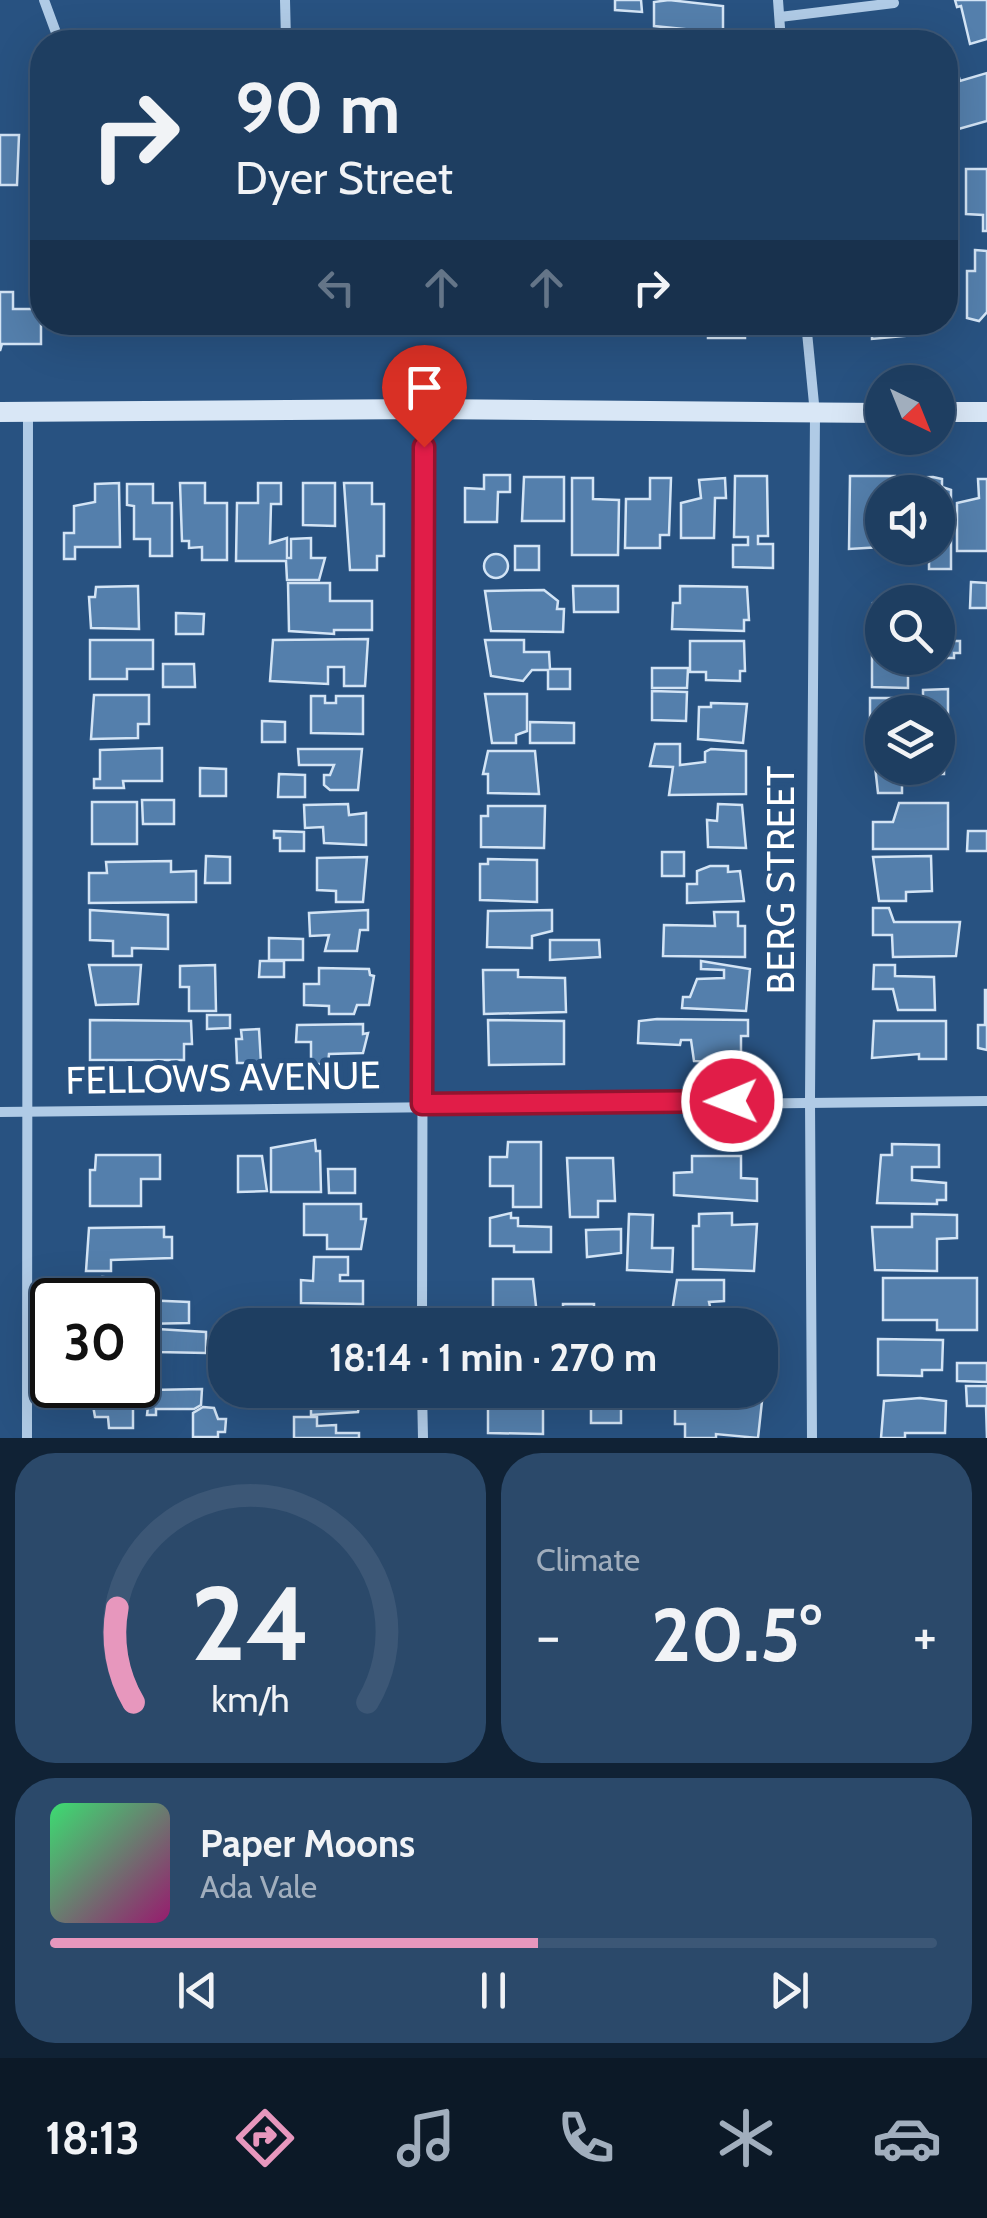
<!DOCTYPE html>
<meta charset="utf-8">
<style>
:root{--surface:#1e3e61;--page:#2b496a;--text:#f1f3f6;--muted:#a1aebd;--line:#3c5776;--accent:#e797bd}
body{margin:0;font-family:Cabin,sans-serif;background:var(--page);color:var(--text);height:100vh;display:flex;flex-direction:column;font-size:38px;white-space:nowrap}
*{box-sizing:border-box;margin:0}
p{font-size:32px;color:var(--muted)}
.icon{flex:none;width:55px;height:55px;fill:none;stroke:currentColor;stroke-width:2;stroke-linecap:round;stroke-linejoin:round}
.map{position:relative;height:1438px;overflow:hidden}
.details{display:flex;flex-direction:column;gap:15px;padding:15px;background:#102235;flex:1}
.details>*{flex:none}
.top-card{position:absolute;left:30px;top:30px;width:928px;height:305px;border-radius:40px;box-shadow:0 10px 40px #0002,0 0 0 2px var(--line);background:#1e3e61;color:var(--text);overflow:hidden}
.needle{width:65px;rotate:137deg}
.controls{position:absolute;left:865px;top:365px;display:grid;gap:20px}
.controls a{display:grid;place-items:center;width:90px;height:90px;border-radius:50%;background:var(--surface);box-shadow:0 10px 40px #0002,0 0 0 2px var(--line);font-size:50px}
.speed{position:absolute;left:30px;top:1278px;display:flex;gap:20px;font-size:50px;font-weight:700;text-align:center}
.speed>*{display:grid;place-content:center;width:130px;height:130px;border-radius:50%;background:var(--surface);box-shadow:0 10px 40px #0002,0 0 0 2px var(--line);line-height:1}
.speed .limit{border:5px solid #111;border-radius:15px;background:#fff;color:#111}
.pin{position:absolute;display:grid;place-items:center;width:85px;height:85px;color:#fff;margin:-102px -42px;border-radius:50% 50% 50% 0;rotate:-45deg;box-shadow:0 0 10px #0007}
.pin .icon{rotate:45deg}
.me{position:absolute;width:110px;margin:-55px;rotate:269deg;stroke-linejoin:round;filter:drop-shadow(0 0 8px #0008)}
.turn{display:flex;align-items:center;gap:35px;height:210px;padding:0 40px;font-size:45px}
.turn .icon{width:130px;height:130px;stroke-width:2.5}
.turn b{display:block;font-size:70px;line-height:85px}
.lanes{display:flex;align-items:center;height:95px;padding:0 40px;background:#0003;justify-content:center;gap:50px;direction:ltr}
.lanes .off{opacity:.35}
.big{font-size:75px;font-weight:700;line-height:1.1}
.details .tile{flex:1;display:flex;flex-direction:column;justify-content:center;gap:15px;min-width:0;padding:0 35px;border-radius:40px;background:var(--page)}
.details .dial{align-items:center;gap:0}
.dial svg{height:260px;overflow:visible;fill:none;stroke:var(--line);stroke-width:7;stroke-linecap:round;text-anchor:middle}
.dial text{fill:var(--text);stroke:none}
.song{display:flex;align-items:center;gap:30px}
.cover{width:120px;height:120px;border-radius:15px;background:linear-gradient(135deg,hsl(140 70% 55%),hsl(320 70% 35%))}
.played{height:10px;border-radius:5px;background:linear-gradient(90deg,var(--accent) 55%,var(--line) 55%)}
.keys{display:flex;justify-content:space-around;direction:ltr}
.heat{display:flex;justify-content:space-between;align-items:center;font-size:55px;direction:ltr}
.details .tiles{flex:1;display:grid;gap:15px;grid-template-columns:1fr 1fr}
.tile:last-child{grid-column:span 2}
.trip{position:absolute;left:208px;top:1308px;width:570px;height:100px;border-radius:40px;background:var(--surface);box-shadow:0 10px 40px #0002,0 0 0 2px var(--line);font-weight:700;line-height:100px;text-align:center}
.tabs{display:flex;height:160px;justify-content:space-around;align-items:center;background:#0c1927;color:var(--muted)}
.tabs .icon{width:70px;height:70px}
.tabs .active{color:var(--accent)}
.tabs b{font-size:45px;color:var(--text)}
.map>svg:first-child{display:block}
.building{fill:#547fac;stroke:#d3e4f5;stroke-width:2.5}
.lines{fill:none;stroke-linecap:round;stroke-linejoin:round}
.minor{stroke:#b0cbe6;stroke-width:10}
.secondary{stroke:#d9e7f6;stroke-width:20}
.route-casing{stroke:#92132f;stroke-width:25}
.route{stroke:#e11d48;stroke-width:18}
.labels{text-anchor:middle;stroke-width:10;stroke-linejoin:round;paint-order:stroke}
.street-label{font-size:38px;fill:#fff;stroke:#285281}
</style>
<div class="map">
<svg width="987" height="1438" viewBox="0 0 987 1438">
<rect width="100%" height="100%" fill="#285281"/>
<g class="building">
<polygon points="615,0 641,0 642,12 615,10"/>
<polygon points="669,0 723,6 723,33 654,26 654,2"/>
<polygon points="955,0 987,0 987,39 970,44 961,6 957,7"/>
<polygon points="953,56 960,81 987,73 987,121 955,130 945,106 945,58"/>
<polygon points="0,135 19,135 17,185 0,185"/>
<polygon points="966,169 987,169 987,231 983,231 983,215 966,214"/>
<polygon points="975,250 987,251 987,312 979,321 967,318 967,271 975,271"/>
<polygon points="0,292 13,292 13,309 41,309 41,344 2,344 0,351"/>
<rect x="708" y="322" width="37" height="16"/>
<polygon points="872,322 902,322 905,336 872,339"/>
<polygon points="484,475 510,475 510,492 498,492 497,522 465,522 465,488 484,489"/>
<polygon points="735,476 767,476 768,536 758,536 758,544 773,544 773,568 733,567 733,545 748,545 748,537 734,537"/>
<polygon points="850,476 895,476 895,492 882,492 882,547 849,549"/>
<polygon points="524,477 564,477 564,521 522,521"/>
<polygon points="933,477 942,479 942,487 951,490 951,569 929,569 929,548 938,548 938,492 902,492 902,478"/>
<polygon points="572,478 593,478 593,499 619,500 618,555 572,555"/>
<polygon points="650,478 671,478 669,535 660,535 660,548 625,548 626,499 650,499"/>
<polygon points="725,478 726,498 715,498 714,538 681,538 681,503 701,498 699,480"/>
<polygon points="978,479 987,479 987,551 957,551 957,503 979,498"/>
<polygon points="119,483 120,547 75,547 75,559 64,559 64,533 74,533 74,506 95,502 95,484"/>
<polygon points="180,483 205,483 205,503 227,503 227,560 202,560 202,547 189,548 189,541 182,541"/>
<polygon points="258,483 281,483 281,504 271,504 270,543 287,538 287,558 291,558 291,539 311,538 311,558 325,558 319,580 287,580 286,561 236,561 237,503 258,503"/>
<polygon points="303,483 335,483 335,526 303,525"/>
<polygon points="344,483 372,483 372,504 384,504 384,556 377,556 377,570 350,570"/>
<polygon points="127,484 153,484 153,503 172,503 172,556 150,556 150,539 134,539 134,506 127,505"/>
<rect x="515" y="546" width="24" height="24"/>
<circle cx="496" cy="566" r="12"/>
<polygon points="971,582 987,583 987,608 970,608"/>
<polygon points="288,583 330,583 330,601 372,601 372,630 334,630 334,634 289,631"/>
<polygon points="138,586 139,629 91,628 89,597 95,597 96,587"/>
<polygon points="573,586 618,586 618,612 574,612"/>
<polygon points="680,586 747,587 749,620 744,620 744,631 672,629 673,603 680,603"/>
<polygon points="544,590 558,601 557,609 564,609 563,632 491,631 485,591"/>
<polygon points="892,591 930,593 929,602 892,602"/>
<polygon points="888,601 882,602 882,633 873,631 873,603"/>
<polygon points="176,613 204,614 203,634 176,634"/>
<polygon points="938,636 954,636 954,641 960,641 960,653 954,653 954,658 932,658 938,658"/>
<polygon points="368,639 365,686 344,686 344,667 328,667 328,684 270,681 273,640"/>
<polygon points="90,640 153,640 153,669 127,669 127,679 90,679"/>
<polygon points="485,640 524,640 524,652 549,652 550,669 570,669 570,689 548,689 548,670 532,670 523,681 491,676"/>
<polygon points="690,641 744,641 745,671 740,671 740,681 706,680 706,672 690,672"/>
<polygon points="872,646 882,646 882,658 908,658 908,688 872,687"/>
<polygon points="163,664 194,664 195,687 163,687"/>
<polygon points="652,668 688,668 687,688 652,688"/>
<polygon points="948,689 948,715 923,712 923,690"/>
<polygon points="652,691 687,692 686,721 652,720"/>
<polygon points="485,694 527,694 527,731 516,735 516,743 492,743"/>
<polygon points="94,695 149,695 149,724 138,724 138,738 91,739"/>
<polygon points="311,696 325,696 325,703 336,703 336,696 363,696 363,734 311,733"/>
<polygon points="870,698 896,698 896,707 914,707 914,712 882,712 882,739 870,739"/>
<polygon points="711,703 747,704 743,743 698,739 699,707 711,707"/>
<polygon points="262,721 285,722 285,742 262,742"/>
<polygon points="530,722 574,723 574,743 530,743"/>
<polygon points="655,744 680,744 680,765 705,762 705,752 711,749 746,751 746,794 669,795 673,767 650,766"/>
<polygon points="162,748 162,781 123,781 124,788 94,788 94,779 100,779 100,750"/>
<polygon points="873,748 882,748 882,768 938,768 938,748 944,748 944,774 921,774 921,782 902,782 902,793 878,793"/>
<polygon points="298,749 362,749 358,790 330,790 324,785 324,775 330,775 334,765 299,765"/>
<polygon points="488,751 535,751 539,794 488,793 488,774 483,774"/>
<polygon points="200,768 226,769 226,796 200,796"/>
<polygon points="279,774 305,775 305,797 278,797"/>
<polygon points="142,800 174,800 174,824 143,824"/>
<rect x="92" y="802" width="45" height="42"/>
<polygon points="899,803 948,803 948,849 873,849 873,822 893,822"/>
<polygon points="348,804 349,815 366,813 366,845 324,843 323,827 305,828 304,805"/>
<polygon points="718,804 742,805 746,848 708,847 707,820 717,821"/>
<polygon points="488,806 545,806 544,848 481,847 481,816 488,816"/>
<polygon points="274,831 304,832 304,851 280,851 280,838 274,838"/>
<polygon points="968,831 987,831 987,851 967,851"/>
<rect x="662" y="852" width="22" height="24"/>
<polygon points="206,856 230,857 230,883 205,883"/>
<polygon points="931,856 932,891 906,892 906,901 879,901 873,857"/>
<polygon points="367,857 363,902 336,902 336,891 317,890 317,858"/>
<polygon points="488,859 537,860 537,902 480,900 480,864 488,864"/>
<polygon points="171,861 171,872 196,871 196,902 89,903 89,873 107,873 106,862"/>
<polygon points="710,866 728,866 728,872 740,871 744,901 687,903 687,884 697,884 697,871"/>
<polygon points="873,908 889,908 894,922 960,922 956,956 893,957 892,935 873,935"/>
<polygon points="90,910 168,915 168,949 132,948 132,956 113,956 113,941 90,940"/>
<polygon points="368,910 368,930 360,930 357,951 325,951 329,935 310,936 309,913"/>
<polygon points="552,910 552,931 532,936 532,948 487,947 488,911"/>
<polygon points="714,912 738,912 738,926 745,926 745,957 663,956 664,925 715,926"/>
<polygon points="269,938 303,939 303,960 269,960"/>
<polygon points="550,940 599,940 600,957 550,960"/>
<polygon points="260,961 284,961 284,977 259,977"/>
<polygon points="701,961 750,969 746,1011 682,1008 683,997 690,997 697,979 724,978 724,970 701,969"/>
<polygon points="89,965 141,965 138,1004 96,1005"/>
<polygon points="215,965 216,1011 189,1011 189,987 180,987 180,966"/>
<polygon points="874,965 895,965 895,976 934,977 935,1010 898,1010 893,989 873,989"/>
<polygon points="319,968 369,969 370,975 374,976 369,1005 357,1005 354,1014 329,1014 329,1006 304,1005 304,984 319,984"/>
<polygon points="483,970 518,970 518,977 565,978 566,1012 484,1014"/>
<polygon points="985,990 987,990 987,1050 978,1048 978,1025 985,1025"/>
<polygon points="207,1015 230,1015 230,1028 207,1029"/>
<polygon points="657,1019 748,1020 748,1036 741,1036 741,1062 694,1061 691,1040 681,1040 680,1045 638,1043 639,1021"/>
<polygon points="90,1020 191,1021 192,1044 184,1044 184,1060 90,1060"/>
<polygon points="488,1020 564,1021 564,1064 489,1065"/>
<polygon points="874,1021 946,1021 946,1059 919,1059 919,1054 872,1058"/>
<polygon points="363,1024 363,1034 368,1033 363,1053 329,1054 328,1064 311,1064 311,1042 296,1042 297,1025"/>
<polygon points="259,1029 261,1063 237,1063 236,1039 242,1039 241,1030"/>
<polygon points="315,1140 316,1151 320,1151 321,1192 271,1192 271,1148"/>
<polygon points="508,1142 541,1142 541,1207 513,1207 513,1186 490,1186 490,1157 507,1157"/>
<polygon points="892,1144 939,1145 939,1167 912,1167 912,1180 946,1183 946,1200 937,1200 937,1204 877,1203 881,1155 892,1155"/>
<polygon points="96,1155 160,1155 160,1179 141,1179 141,1206 90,1206 90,1170 95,1170"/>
<polygon points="238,1156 262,1156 267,1191 238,1192"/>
<polygon points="692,1156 741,1156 741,1178 757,1179 757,1201 674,1195 674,1173 692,1172"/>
<polygon points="567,1158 613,1158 615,1201 598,1201 598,1217 570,1217"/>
<polygon points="328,1169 355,1169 355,1193 329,1193"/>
<polygon points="304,1204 361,1204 361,1219 366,1219 361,1249 327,1249 327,1235 304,1235"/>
<polygon points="511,1213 511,1218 518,1218 518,1226 551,1227 551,1252 514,1252 514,1246 490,1246 490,1218"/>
<polygon points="732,1213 732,1225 757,1224 754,1271 693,1269 693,1226 699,1226 699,1214"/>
<polygon points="629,1214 653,1215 652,1248 673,1248 672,1272 627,1270"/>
<polygon points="912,1214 957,1215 957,1238 937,1239 937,1271 875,1270 872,1227 912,1227"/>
<polygon points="164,1227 164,1237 172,1237 172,1258 111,1260 111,1271 86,1271 89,1228"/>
<polygon points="621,1229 621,1253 587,1257 586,1230"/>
<polygon points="314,1257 348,1257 348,1275 340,1275 340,1281 363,1281 363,1304 301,1303 301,1280 313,1281"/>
<polygon points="102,1277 139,1280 139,1294 126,1295 127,1300 79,1300 84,1296 84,1280"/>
<polygon points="883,1278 977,1278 977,1330 937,1330 937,1320 883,1320"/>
<polygon points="493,1279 533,1279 537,1315 522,1315 522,1325 498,1325 493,1321"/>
<polygon points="677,1280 724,1280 724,1301 709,1302 714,1325 670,1325"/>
<polygon points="142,1300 189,1302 189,1323 142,1324"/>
<rect x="563" y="1304" width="31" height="21"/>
<polygon points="324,1312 362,1313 362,1325 317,1325 324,1324"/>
<polygon points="157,1329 206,1332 206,1353 157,1352"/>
<polygon points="878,1339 943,1340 942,1370 922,1370 922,1376 878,1375"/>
<polygon points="957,1363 987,1363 987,1382 957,1381"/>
<polygon points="966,1386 987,1386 987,1438 986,1406 967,1406"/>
<polygon points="90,1388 133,1388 133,1428 109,1428 108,1417 95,1417"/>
<polygon points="202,1389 201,1405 194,1409 156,1409 156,1415 147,1415 150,1390"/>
<polygon points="311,1390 361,1390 358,1412 311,1415"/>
<rect x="591" y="1390" width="30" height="33"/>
<polygon points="675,1390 763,1392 758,1438 716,1434 716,1438 685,1438 685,1424 675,1424"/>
<polygon points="920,1398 946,1401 945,1433 905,1433 905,1438 881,1438 884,1401"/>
<polygon points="203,1407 214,1408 218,1419 226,1419 225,1432 218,1432 218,1437 193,1437 193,1413"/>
<polygon points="543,1407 543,1434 488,1433 488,1408"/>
<polygon points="294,1417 317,1417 317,1426 336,1425 336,1433 359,1433 359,1438 294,1438"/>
</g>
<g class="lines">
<g class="minor">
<polyline points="44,0 58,38 95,42"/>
<polyline points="285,0 286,40"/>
<polyline points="778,0 781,42"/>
<polyline points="780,17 894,3"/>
<polyline points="239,42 360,42"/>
<polyline points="806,322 815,414 810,1100 812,1438"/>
<polyline points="0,1112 987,1101"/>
<polyline points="422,1325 424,409"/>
<polyline points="422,1390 423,1438"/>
<polyline points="27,1438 28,412"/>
</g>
<g class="secondary">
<polyline points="0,412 424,409 882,413"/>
<polyline points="938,412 987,412"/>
</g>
</g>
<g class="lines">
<g class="route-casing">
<polyline id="route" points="424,447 422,1104 732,1101"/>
</g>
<use href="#route" class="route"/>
</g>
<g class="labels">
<g class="street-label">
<text transform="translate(781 880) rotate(-90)" y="13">BERG STREET</text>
<text transform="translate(223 1078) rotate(-1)" y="13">FELLOWS AVENUE</text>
</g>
</g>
</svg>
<div class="controls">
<a><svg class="needle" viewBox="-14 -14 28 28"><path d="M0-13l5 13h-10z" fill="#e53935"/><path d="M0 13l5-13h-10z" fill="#a1aebd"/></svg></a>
<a><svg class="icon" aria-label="sound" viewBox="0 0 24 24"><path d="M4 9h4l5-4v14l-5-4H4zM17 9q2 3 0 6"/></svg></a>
<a><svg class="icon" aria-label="search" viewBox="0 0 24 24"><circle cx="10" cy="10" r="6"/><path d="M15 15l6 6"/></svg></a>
<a><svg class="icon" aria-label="layers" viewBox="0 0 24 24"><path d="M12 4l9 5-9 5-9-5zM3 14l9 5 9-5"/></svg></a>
</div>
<div class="speed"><div class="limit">30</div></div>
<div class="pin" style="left:424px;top:447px;background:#d93025"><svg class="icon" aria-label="arrive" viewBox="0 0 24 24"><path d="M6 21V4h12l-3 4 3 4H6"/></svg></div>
<svg class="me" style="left:732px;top:1101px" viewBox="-20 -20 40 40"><circle r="17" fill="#e11d48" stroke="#fff" stroke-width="3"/><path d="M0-11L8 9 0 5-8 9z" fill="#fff"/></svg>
<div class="trip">18:14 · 1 min · 270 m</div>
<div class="top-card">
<div class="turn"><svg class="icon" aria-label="right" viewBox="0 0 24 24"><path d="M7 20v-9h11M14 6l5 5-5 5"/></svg><div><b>90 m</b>Dyer Street</div></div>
<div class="lanes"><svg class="icon off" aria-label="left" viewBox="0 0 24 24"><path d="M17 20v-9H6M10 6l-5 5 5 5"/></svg><svg class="icon off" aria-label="ahead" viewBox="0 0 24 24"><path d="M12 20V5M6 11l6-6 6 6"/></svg><svg class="icon off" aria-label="ahead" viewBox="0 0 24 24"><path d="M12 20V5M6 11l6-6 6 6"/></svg><svg class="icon" aria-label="right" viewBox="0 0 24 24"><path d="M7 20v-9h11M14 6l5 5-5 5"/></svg></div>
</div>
</div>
<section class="details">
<div class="tiles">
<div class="tile dial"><svg viewBox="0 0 100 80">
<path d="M14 69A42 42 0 1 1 86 69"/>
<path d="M14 69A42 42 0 0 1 9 40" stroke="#e797bd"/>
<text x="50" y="56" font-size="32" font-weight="700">24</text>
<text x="50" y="72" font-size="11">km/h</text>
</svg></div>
<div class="tile"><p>Climate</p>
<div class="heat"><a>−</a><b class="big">20.5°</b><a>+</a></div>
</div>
<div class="tile">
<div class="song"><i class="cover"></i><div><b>Paper Moons</b><p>Ada Vale</p></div></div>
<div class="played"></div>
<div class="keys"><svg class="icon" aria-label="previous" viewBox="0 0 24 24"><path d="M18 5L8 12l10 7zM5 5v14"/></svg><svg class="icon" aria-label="pause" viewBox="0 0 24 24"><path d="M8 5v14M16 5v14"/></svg><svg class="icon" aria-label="next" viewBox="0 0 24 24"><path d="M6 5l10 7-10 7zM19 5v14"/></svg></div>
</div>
</div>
</section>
<nav class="tabs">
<b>18:13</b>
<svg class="icon active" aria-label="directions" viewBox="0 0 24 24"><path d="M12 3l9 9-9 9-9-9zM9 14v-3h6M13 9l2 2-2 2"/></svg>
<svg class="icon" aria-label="music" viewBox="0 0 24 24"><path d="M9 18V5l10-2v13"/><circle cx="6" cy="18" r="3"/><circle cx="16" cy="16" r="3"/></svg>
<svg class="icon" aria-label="phone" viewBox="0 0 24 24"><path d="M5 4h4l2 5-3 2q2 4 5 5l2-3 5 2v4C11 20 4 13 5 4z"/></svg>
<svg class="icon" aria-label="climate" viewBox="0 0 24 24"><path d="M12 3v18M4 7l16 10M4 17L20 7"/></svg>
<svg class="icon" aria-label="car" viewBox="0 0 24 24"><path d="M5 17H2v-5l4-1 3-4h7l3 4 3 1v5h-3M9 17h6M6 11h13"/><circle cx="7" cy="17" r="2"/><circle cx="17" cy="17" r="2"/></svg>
</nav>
